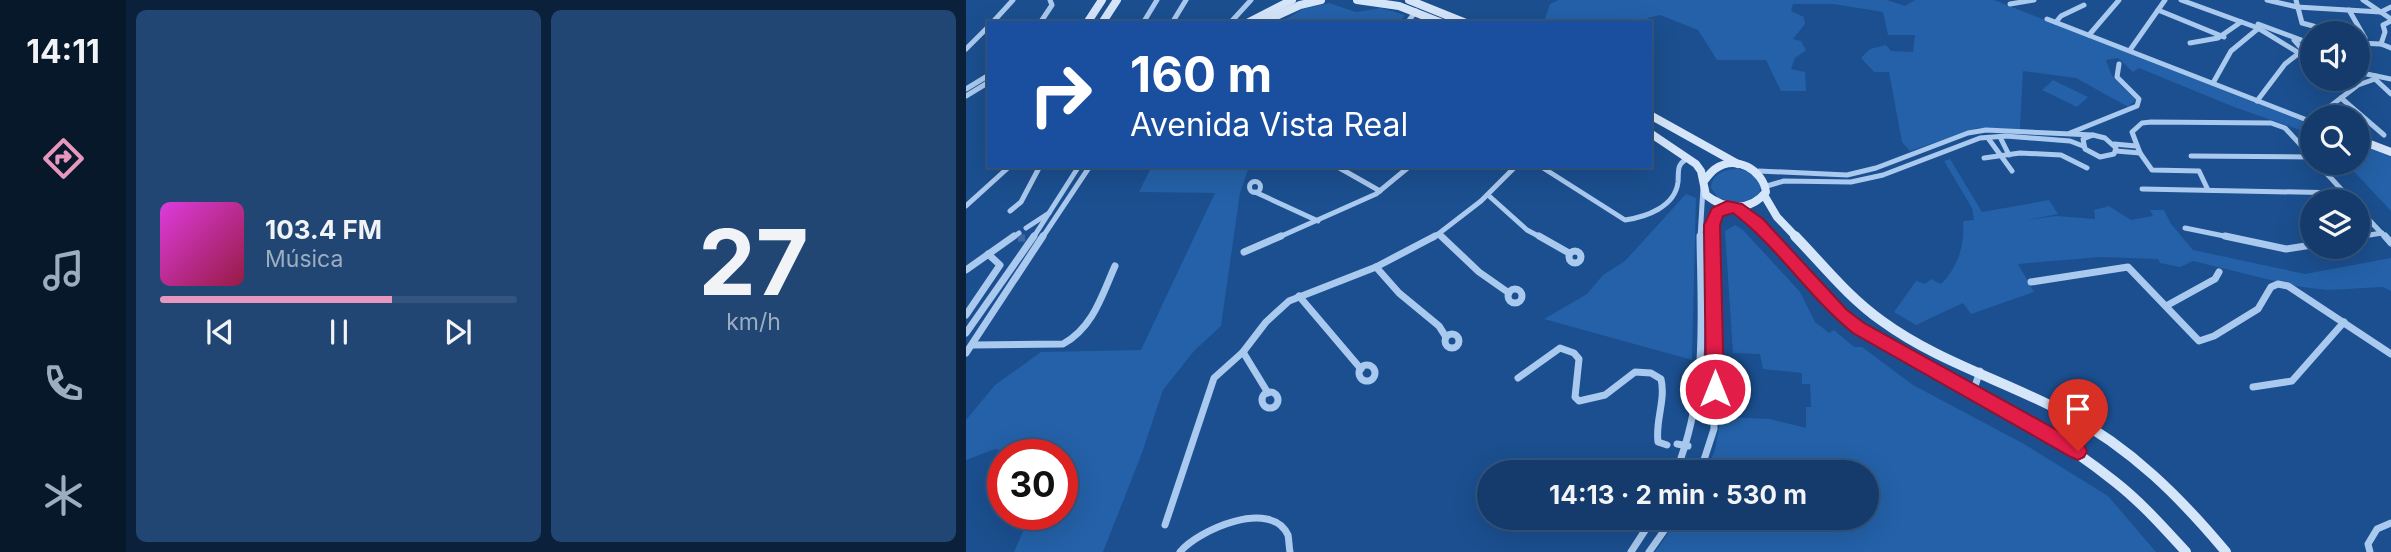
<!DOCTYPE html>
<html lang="es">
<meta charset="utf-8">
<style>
:root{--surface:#143b6b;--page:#214673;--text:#f1f3f6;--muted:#9dadc1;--line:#33557e;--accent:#e797bd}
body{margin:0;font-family:Inter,sans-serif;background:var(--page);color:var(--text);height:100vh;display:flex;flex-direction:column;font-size:26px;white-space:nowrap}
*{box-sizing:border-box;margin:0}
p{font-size:23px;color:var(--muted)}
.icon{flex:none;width:38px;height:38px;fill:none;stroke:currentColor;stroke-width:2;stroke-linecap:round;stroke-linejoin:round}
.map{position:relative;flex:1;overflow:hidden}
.panel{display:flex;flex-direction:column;gap:10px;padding:10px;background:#0b203b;width:840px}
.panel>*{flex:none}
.guide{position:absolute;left:21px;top:21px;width:665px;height:147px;border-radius:0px;box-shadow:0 7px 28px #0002,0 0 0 2px var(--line);background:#1a4fa0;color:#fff;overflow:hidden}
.tools{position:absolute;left:1334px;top:21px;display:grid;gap:14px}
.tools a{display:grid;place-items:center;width:70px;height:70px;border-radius:50%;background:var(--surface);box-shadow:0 7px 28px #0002,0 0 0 2px var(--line);font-size:35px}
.speed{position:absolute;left:21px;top:439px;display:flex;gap:14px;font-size:35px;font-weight:700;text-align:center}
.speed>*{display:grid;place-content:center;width:91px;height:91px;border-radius:50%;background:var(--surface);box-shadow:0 7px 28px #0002,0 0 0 2px var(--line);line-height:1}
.speed .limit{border:10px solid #d22;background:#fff;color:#111}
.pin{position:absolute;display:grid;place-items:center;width:60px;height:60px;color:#fff;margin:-72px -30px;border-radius:50% 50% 50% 0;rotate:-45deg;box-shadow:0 0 7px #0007}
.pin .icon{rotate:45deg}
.me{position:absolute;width:77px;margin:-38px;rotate:0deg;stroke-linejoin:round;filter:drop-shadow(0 0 5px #0008)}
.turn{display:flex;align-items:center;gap:24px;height:147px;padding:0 28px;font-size:32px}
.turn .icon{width:91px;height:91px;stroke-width:2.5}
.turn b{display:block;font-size:49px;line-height:60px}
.panel .tile{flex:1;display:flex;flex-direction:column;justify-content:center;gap:10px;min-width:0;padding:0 24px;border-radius:10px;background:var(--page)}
.panel .dial{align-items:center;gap:0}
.dial b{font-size:91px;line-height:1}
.song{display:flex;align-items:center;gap:21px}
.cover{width:84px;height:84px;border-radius:10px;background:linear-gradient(135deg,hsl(300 70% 55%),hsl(340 70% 35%))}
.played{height:7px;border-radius:4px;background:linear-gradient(90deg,var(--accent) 65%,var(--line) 65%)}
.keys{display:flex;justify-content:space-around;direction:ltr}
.panel .tiles{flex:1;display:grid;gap:10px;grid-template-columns:repeat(2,1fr)}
.trip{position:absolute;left:511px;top:460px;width:402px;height:70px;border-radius:35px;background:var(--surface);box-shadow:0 7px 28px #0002,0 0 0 2px var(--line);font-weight:700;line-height:70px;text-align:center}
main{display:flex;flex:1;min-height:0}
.tab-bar{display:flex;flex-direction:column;width:126px;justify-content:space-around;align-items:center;background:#08182b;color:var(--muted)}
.tab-bar .icon{width:49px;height:49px}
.tab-bar .on{color:var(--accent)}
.tab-bar b{font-size:32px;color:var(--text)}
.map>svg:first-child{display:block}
.green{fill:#2461a8}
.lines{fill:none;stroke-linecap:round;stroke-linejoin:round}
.street-tunnel-far1{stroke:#3d69a0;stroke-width:5;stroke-dasharray:5 2.5;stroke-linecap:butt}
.street-tunnel{stroke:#3d69a0;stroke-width:7;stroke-dasharray:7 3.5;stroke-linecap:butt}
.street-far1{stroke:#a9c9ee;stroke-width:5}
.street{stroke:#a9c9ee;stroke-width:7}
.secondary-far1{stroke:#d6e6fa;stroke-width:8}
.secondary{stroke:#d6e6fa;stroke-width:10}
.route{fill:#e11d48;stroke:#92132f;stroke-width:2}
</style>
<main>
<nav class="tab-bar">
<b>14:11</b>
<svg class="icon on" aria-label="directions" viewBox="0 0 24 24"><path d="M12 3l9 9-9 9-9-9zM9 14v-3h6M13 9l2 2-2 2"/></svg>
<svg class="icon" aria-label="music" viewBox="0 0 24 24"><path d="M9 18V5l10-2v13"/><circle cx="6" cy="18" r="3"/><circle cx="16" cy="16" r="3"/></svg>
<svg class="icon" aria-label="phone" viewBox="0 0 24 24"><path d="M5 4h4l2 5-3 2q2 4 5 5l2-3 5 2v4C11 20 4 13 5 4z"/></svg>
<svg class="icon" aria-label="climate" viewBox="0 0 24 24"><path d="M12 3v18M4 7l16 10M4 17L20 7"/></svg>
</nav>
<section class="panel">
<div class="tiles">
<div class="tile">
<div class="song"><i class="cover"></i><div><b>103.4 FM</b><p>Música</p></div></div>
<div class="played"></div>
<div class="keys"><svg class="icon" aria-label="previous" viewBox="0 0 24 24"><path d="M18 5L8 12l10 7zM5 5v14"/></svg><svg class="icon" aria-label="pause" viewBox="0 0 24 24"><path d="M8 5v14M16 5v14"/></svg><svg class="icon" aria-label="next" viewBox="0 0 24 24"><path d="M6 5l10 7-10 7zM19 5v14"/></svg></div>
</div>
<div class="tile dial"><b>27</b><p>km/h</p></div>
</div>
</section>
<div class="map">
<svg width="1425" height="552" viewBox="0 0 1425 552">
<rect width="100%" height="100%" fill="#1b4f8f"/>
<g class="green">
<polygon points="593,0 921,0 939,6 949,0 1028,0 1346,125 1346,134 1268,107 1173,68 1167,72 1152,58 1140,60 1146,76 1170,100 1162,107 1110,78 1057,71 1054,129 1011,128 944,151 936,142 923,72 908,72 895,58 904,49 920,45 925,51 947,52 949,35 922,35 917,12 867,4 827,4 825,11 838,17 839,24 827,39 835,41 840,50 829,58 825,69 839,72 840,91 815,91 800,60 751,60 732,30 694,15 682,18 680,23 586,23 579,19 584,4"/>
<polygon points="363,3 390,12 415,8 439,15 433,23 313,23 337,9"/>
<polygon points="1087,80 1122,97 1111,107 1076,90"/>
<polygon points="1391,142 1425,157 1425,211 1380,163 1391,163"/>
<path d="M984 159 1016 212 1083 200 1092 214 1060 220 1091 216 1129 219 1128 210 1143 206 1165 220 1187 216 1184 210H1198L1205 224 1227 250 1339 274 1425 258V291L1417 287 1361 290 1329 286 1227 261 1214 267 1194 263 1192 259 1134 257 1052 264 1068 292 1005 314 997 303 950 325 928 312 950 281 959 284 965 279 975 284C992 267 999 245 997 221L1008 220 1006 208 978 161Z"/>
<polygon points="186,166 283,166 274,193 255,326 228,351 197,390 176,453 137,552 48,552 64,515 96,514 96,455 61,455 29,449 0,460 0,420 29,385 75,352 175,350 249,193 173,192"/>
<path d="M773 169 787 173 796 186 792 195 774 204 752 198 745 188C746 173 759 169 773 169Z"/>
<polygon points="720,194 730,198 726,360 578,319 621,294 637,275 659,261"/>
<polygon points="769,225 777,230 834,292 849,322 863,333 868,330 888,347 896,347 947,385 1058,444 1142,496 1190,552 689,552 713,518 901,518 901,472 740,472 749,450 755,417 804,419 840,428 840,407 845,407 844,384 836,384 836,373 797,369 794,354 767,353 759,231"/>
</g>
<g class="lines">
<polyline class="street-tunnel-far1" points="52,238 59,238"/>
<polyline class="street-tunnel" points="52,238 59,238"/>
<g class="street-far1">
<polyline points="1215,0 1292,28 1346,61"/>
<polyline points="1301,0 1331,7 1415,12"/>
<polyline points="1330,0 1336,23 1373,33"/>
<polyline points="1397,0 1425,19"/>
<polyline points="1044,4 1068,0"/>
<polyline points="1192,10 1258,37"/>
<polyline points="1383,10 1399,38"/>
<polyline points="1415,12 1425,7"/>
<polyline points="1081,19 1346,122"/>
<polyline points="1090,22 1095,16 1118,5"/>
<polyline points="26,23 47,0"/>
<polyline points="74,23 86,5 84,0"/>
<polyline points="177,23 191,0"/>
<polyline points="206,23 220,0"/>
<polyline points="264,23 285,0"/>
<polyline points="441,23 450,11"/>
<polyline points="1292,24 1346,44"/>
<polyline points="1123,35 1153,0"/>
<polyline points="1224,43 1252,38 1275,22"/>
<polyline points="1391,43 1415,44 1425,48"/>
<polyline points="1415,44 1419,32 1417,25 1425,21"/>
<polyline points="0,49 23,26"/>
<polyline points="1164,50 1199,0"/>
<polyline points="1391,72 1425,79"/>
<polyline points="1409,79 1425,94"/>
<polyline points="1247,83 1265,51 1294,27"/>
<polyline points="0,89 23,75"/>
<polyline points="0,96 23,82"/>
<polyline points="1375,98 1418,135"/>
<polyline points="1291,101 1319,64 1337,50 1328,40"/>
<polyline points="1361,117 1358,111 1392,85 1409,79 1410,76"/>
<polyline points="1104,133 1171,106 1173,99 1151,77 1153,64"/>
<polygon points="1127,135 1139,138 1150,148 1148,154 1134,157 1119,149 1117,139"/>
<polyline points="1034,137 1043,155"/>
<polyline points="1022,138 1046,171"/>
<polyline points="1148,144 1170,146"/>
<polyline points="1150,151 1174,153"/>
<polyline points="1225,156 1346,157"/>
<polyline points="1018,158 1054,153 1095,155 1121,168"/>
<polyline points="1351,163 1386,201"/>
<polyline points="370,166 414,191"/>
<path d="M574 166 659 220C680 217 709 207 712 182 713 170 710 165 722 158"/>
<polyline points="793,171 881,175 910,168 1002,133 1020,130 1127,135"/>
<circle cx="289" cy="187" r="5.5"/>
<polyline points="801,186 818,181 885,182 917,175 1014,138 1040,136 1104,141 1117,146"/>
<polyline points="1176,189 1377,193"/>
<polyline points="1242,190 1233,171 1186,170 1174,153 1166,132 1176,123 1185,122 1305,123 1319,128 1346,157"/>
<polyline points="289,192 352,221"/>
<polyline points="522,195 561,230 576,238"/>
<polyline points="0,206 44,166"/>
<polyline points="1391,207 1420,238"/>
<polyline points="44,211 55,202 74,166"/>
<polyline points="60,228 83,213"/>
<polyline points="1219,228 1268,238"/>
<polyline points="473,234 477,238"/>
<polyline points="1391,237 1416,233"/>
<polyline points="46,238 53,233"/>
<polyline points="67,238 113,166"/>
<polyline points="76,238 124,166"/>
<polyline points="311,238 410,194 444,166"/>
<polyline points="467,238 515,201 550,166"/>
<polyline points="734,238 737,188"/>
<polyline points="746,238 746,225 751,212 761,207"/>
</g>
<g class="street">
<polyline points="475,236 513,272 543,293"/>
<polyline points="573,236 603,253"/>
<polyline points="1259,236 1320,249 1346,245"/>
<polyline points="1419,236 1425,243"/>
<polyline points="1391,237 1395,236"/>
<circle cx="609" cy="257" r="6"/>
<polyline points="278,252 315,236"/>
<polyline points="410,267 433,293 473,326 480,337"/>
<polyline points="0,270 48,236"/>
<polyline points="1065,282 1162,267 1233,341 1248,336 1292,309 1305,287 1312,284 1322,286 1425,354"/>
<circle cx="549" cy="296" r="7"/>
<polyline points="333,296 395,369"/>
<polyline points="1200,306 1249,279 1253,272"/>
<polyline points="0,315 34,265 22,254"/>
<polyline points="0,333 68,236"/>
<circle cx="486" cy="341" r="7"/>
<path d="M7 345 97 344C127 328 136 295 149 266"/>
<polyline points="277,352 302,393"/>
<polyline points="0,353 77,236"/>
<circle cx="401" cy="373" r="8"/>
<path d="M552 378 594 348 608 353 613 359 609 397 613 401 639 395 669 372 685 373 695 379C700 400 689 421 692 442L701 445"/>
<polyline points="1287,387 1326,381 1378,322"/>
<polyline points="1007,392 1014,371"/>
<circle cx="304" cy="400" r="8"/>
<polyline points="711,444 722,446"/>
<path d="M710 472C742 389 735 322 734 236"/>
<polyline points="734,472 748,429 746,236"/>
<polyline points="199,525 248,378 277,352 300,322 323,301 410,267 469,236"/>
<path d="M214 552C232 530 305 498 322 535 323 540 323 547 324 552"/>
<polyline points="665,552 687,518"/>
<polyline points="683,552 707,518"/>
<polyline points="1404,552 1402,544 1411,529 1425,523"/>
</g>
<g class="secondary-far1">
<polyline points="391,0 433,6 476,23"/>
<polyline points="443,0 500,23"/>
<polyline points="121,23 136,0"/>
<polyline points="136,23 151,0"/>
<polyline points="281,23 326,0"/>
<polyline points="295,23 334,5 355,0"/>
<polyline points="684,115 772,164"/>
<path d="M684 133 730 164 735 171 740 195C759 210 784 212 800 192 797 170 770 154 749 169 745 172 741 177 738 181"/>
<polyline points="1391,139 1425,152"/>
<polyline points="798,195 811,217 831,238"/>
<polyline points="771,208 792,223 806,238"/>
</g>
<g class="secondary">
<path d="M804 236 875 314 893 328C978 377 1071 419 1148 481 1175 502 1197 527 1220 552"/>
<path d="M829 236C858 266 882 297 916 321 972 362 1040 381 1101 414 1165 448 1214 497 1260 552"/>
</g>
</g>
<path class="route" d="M761 201 776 204 797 219 881 310 898 323 1118 445 1121 451 1118 457 1112 460 1105 457 887 333C842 297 812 247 767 213L757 216 754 225 758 389 755 395 749 397 743 395 740 389 738 225 746 208Z"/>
</svg>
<div class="tools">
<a><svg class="icon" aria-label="sound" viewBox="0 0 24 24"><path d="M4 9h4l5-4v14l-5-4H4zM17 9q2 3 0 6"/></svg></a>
<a><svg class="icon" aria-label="search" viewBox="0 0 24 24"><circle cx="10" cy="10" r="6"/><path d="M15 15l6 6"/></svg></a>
<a><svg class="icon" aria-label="layers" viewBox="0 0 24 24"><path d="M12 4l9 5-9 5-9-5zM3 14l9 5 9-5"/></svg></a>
</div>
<div class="speed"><div class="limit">30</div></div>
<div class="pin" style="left:1112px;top:451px;background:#d93025"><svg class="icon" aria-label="arrive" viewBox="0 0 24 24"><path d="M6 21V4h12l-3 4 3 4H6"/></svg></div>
<svg class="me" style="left:749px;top:389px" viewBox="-20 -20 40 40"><circle r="17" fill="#e11d48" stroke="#fff" stroke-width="3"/><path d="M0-11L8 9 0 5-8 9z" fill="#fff"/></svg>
<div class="trip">14:13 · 2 min · 530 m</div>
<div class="guide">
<div class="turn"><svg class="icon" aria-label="right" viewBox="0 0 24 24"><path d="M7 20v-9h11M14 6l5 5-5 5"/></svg><div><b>160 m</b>Avenida Vista Real</div></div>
</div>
</div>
</main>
